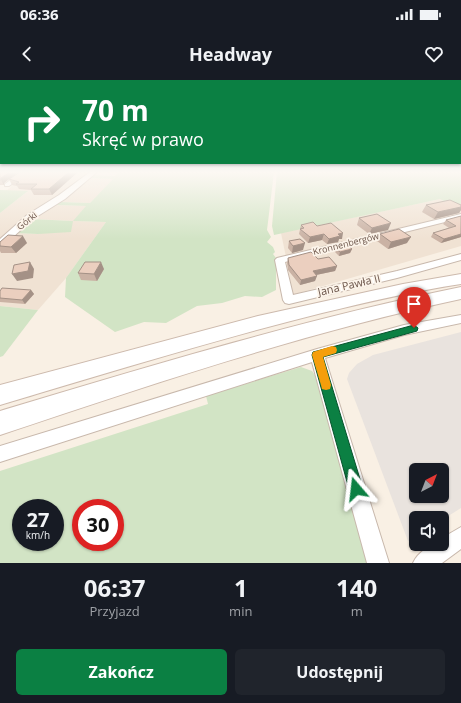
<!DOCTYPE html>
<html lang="pl">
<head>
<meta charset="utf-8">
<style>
  :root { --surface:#171b24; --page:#20242c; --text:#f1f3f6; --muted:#9ea1a6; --accent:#0b8043 }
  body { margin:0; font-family:"Open Sans",sans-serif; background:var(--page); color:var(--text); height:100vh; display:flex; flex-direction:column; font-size:15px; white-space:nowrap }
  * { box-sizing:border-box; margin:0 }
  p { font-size:13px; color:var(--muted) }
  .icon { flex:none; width:22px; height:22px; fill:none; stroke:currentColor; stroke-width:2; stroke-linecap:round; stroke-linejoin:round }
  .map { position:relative; height:483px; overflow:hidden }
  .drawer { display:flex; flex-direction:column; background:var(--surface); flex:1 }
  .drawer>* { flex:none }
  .hud { position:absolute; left:0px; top:0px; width:461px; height:84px; box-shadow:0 1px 3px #0004; background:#0b8043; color:#fff; overflow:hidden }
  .needle { width:26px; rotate:42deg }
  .controls { position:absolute; left:409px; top:383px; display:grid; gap:8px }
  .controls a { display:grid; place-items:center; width:40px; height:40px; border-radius:6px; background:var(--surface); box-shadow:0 1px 3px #0004; font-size:20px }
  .speed { position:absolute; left:12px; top:419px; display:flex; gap:8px; font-size:20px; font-weight:700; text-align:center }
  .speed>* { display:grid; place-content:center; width:52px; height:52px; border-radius:50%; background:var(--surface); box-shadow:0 1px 3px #0004; line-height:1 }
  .speed small { font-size:10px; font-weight:400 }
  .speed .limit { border:6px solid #d22; background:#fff; color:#111 }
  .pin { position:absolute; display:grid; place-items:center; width:34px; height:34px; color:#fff; margin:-41px -17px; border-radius:50% 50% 50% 0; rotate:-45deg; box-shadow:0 0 4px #0007 }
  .pin .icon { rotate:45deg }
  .me { position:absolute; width:44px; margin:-22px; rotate:343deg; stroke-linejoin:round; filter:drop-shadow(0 0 3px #0008) }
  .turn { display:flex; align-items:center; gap:14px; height:84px; padding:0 16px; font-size:18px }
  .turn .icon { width:52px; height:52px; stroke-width:2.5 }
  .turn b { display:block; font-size:28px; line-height:34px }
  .eta { display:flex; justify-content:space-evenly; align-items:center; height:68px; text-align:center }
  .eta b { font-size:24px; font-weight:700; line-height:28px }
  .action { display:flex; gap:8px; margin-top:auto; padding:8px 16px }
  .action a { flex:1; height:46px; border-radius:6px; background:var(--accent); color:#fff; font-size:16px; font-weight:700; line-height:46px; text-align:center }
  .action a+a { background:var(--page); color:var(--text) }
  .status { display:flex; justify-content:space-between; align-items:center; height:28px; padding:0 20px; background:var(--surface); direction:ltr }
  .status svg { height:11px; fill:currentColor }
  header { display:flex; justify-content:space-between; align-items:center; height:52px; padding:0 16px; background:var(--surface); font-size:18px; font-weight:700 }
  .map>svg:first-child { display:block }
  .residential { fill:#f0e2d3 }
  .industrial { fill:#e9e3de; fill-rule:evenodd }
  .green { fill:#d2e4c5; fill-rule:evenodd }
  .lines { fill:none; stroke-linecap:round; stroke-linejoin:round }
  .minor-casing { stroke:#c8b8ac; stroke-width:2 }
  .secondary-casing { stroke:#cdbaad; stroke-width:2 }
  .minor { fill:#fff; fill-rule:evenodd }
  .secondary { fill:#fff; fill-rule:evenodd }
  .wall { fill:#cab2a4 }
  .shaded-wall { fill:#a49186 }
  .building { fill:#ebcfbf; stroke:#a49186 }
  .route { fill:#0b8043; stroke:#07532c }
  .slow { fill:#f59e0b }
  .labels { text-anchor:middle; stroke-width:3.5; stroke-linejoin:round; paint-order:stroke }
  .far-street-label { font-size:9px; fill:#6e584d; stroke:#fcf4ea }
  .street-label { font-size:11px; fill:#6e584d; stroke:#fcf4ea }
</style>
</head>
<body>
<div class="status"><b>06:36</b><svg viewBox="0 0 49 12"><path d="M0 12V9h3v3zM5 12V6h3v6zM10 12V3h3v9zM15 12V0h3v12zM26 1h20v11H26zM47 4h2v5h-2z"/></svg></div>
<header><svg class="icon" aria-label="back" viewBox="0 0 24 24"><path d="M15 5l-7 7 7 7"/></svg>Headway<svg class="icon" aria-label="heart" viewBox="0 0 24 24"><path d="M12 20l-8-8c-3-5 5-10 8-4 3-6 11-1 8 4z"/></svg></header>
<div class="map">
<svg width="461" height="483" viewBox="0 0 461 483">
  <rect width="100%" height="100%" fill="#f9f0e4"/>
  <g class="residential">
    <path d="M28,92h60l-30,25 -35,21 1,1 -24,22v-28l27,-21 -21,-1 5,-4 -1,-2z"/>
    <path d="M90,98l24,1 -24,24 -29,-1z"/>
    <path d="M440,119l21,11v4l-175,43 -5,-24z"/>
    <path d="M56,125l31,1 -13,15 32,1 -40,56 -28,32 -38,-4v-59l15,-14 23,1 35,-13 -40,-2z"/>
    <path d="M461,138v28l-169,49 -5,-35z"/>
  </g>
  <path class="industrial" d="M461,252v176l-19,12v-2h-26v18l-8,5 -61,-162 2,-6 8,-9 16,-9zM416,390h26v26h-26z"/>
  <g class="green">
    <path d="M119,92h155l-6,50 -1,8 4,7 -4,5 6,5 2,5 -2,2 3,4v32l-14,7 -17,-1 -23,7 -25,3 -31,17 -22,-1 -29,10 -50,-35 1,-19 40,-56 -33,-1 -2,11 -33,2 -23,-1 16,-14 42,2 13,-15 -30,-1 5,-3 29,1 23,-24 -23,-1 2,-3 23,1z"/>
    <path d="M277,92h184v38l-21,-11 -166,36 -2,-9z"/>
    <path d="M0,110l28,1 -28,22z"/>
    <path d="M0,226l38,4 -35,46 -3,1z"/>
    <path d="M301,287l11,4 5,7 54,185h-371v-92l208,-67 -2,-8zM21,428h34v34h-34zM81,428h34v34h-34z"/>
  </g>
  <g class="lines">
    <g class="minor-casing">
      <g id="minor">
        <path d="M21,92h7l-19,14h-4v-2z"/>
        <path d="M90,92h7l-32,27 -32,20 -30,27 -3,1v-8l27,-24 32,-20z"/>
        <path d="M461,134v4l-176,44 8,33 104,-24 64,-17v6l-64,18 -108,26 -4,-1 -2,-3 -8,-40 2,-2z"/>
        <path d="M461,235v8l-57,12 -79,23 64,205h-22l-55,-201 -312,100v-16l317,-97 87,-24z"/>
        <path d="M461,447v22l-19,14h-29c5,-11 17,-19 29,-19v-6z"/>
      </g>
    </g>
    <g class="secondary-casing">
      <g id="secondary">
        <path d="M461,194v10c-47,7 -93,18 -139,29 -108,27 -215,60 -322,92v-20l258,-69 145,-32z"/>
        <path d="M461,207v12c-157,34 -309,85 -461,136v-24c153,-46 305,-92 461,-124z"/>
      </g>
    </g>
    <use href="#minor" class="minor"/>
    <use href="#secondary" class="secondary"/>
  </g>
  <g class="wall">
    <path d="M0,92l17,1 -13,10v2h-4z"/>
    <path d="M78,92l-26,23h-18l-3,-5 -12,-1 -2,-3 -5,-1 -3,-6z"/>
    <path d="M426,125h35v5l-2,3 -25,6 -12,-7z"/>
    <path d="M461,136v21l-20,6 -10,-6 2,-4 16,-5 -6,-4 3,-4z"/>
    <path d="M359,138l29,12 -19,4 -12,-9z"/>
    <path d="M301,145l16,1 25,13h-3l-1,3 -11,2 -5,-4 -14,3 -9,-9z"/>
    <path d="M380,154l27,9 -19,6 -11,-8z"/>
    <path d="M289,161l14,9 -11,3 -4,-5z"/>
    <path d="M0,162l27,1 -11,10h-15l-1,-2z"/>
    <path d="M335,168l17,1 -2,4 -11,3 -5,-5z"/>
    <path d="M288,178l30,1 19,7 -2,5 -19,4 -1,6 -15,4 -12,-15 -1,-7z"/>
    <path d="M104,189l-7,12 -16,-1 -3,-7z"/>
    <path d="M31,210l3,4 -9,10 -25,-2v-11z"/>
  </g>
  <g class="shaded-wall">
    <path d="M10,92h7v1l-13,10v2l-3,-5v-2z"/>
    <path d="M69,92h9l-26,23 -3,-6z"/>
    <path d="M461,127v3l-2,3 -25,6 4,-7z"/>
    <path d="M391,143l-3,7 -19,4 3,-6z"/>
    <path d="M343,153l-1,6h-3l-1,3 -11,2 2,-5 9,-5z"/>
    <path d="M324,154l-2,6 -14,3 2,-6z"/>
    <path d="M461,154v3l-20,6 3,-4z"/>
    <path d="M23,156l4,7 -11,10 -5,-6z"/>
    <path d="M411,157l-4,6 -19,6 3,-7z"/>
    <path d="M305,163l-2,7 -11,3 1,-7z"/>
    <path d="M352,169l-2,4 -11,3 1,-4z"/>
    <path d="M30,182l4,7 -1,9 -16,3 -5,-7z"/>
    <path d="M101,182l3,7 -7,12 -3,-7z"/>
    <path d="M337,186l-2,5 -24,5 2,-5z"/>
    <path d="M317,196l-2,5 -15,4 1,-5z"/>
    <path d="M31,210l3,4 -9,10 -3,-4z"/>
  </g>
  <g class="building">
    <path d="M0,92h10l-9,6v2h-1z"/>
    <path d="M20,92h49l-20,17h-18l6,-5h-21l3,-2 -10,-3z"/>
    <path d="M450,120l11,5v2l-23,5 -12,-7z"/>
    <path d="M377,134l14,9 -19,5 -13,-10z"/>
    <path d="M461,136v18l-17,5 -11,-6 23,-7 -10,-6z"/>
    <path d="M313,142l4,4 14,-3 12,10 -5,1 2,2 -11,3 -5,-5 -14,3 -10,-8 4,-1 -3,-3z"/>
    <path d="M399,149l12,8 -20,5 -11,-8z"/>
    <path d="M8,155l15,1 -12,11 -11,-1v-4z"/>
    <path d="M300,159l5,4 -12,3 -4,-5z"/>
    <path d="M347,165l5,4 -12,3 -5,-4z"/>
    <path d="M311,172l7,7 11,-2 8,9 -24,5 4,5 -16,4 -12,-15 -1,-7z"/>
    <path d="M30,182l-2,9 -16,3 2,-9z"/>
    <path d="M85,182h16l-7,12 -16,-1z"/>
    <path d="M2,208l29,2 -9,10 -22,-2v-7z"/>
  </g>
  <linearGradient id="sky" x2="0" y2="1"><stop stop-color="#96c4e5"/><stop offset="0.58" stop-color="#fcf8f3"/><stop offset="1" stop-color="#fcf8f3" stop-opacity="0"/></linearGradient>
  <rect width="461" height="159" fill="url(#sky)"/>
  <path class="route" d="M414,245l4,3 -1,3 -94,26 40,132 -2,5 -5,2 -5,-2 -2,-5 -37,-134 1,-3 4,-1z"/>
  <path class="slow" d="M332,266l4,1 1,3 -1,3 -13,4 8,28 -1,4 -4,1 -4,-1 -1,-4 -9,-30 1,-3z"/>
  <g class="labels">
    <g class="far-street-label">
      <text transform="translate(27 141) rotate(-39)" y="3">Górki</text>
      <text transform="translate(346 164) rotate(-14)" y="3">Kronnenbergów</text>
    </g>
    <g class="street-label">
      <text transform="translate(349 205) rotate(-13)" y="4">Jana Pawła II</text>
    </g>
  </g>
</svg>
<div class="controls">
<a><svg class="needle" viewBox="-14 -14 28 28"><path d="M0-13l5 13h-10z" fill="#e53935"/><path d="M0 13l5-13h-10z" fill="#9ea1a6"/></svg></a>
<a><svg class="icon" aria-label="sound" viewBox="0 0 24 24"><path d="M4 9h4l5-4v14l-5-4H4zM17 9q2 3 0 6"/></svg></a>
</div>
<div class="speed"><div>27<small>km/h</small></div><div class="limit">30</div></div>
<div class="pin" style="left:414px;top:248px;background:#d93025"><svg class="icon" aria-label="arrive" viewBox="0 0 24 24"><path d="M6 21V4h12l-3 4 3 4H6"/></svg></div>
<svg class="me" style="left:356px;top:409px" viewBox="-20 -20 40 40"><path d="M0-17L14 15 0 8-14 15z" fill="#0b8043" stroke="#fff" stroke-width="4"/></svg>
<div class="hud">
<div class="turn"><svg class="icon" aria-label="right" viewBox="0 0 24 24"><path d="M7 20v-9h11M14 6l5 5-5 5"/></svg><div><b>70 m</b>Skręć w prawo</div></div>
</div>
</div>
<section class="drawer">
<div class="eta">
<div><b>06:37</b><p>Przyjazd</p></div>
<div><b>1</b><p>min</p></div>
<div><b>140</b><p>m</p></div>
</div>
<div class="action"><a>Zakończ</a><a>Udostępnij</a></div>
</section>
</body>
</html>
